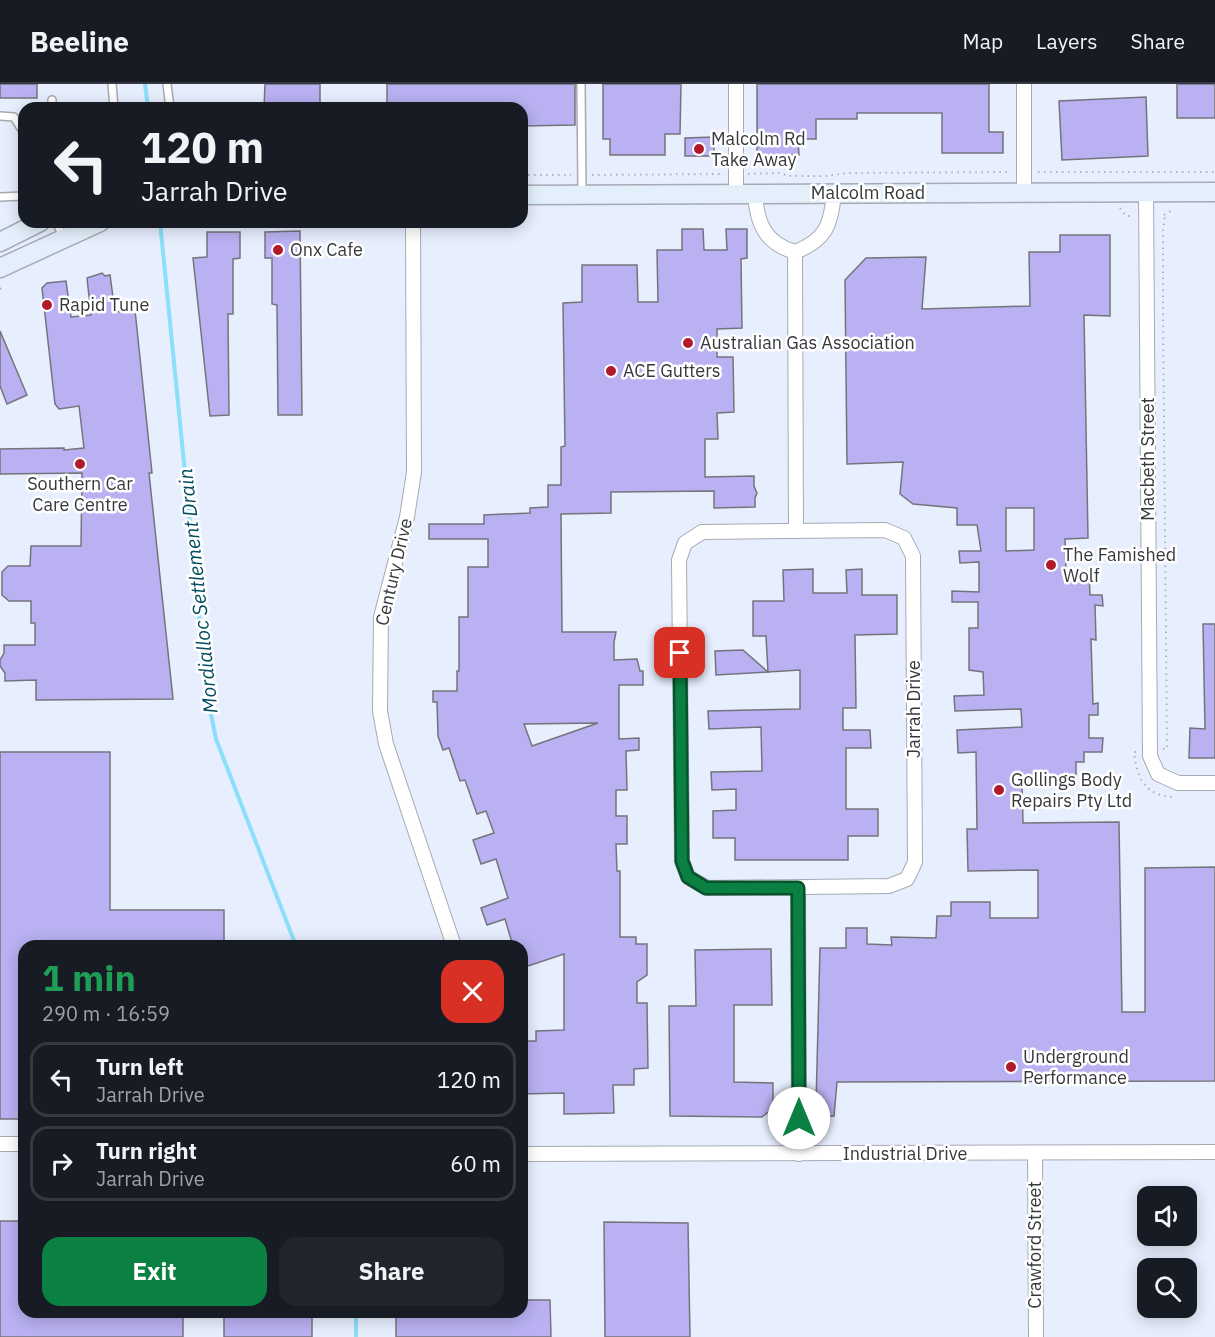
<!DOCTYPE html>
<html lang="en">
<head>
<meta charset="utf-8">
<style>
  :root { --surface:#171b24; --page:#20242c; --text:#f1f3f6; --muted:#9ea1a6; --line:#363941; --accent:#0b8043 }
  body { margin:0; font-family:"IBM Plex Sans",sans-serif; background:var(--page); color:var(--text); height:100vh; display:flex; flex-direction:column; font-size:22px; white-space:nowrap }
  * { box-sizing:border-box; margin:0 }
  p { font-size:20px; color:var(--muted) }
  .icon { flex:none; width:33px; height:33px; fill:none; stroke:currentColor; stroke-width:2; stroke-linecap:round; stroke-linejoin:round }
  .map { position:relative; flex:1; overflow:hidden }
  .drawer { position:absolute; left:18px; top:856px; width:510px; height:378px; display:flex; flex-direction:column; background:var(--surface); border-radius:18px; box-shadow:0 3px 15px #0003 }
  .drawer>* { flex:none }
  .hud { position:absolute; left:18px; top:18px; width:510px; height:126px; border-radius:18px; box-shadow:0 3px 15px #0003; background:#171b24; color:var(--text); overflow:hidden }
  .controls { position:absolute; left:1137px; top:1102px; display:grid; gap:12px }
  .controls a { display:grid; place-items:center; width:60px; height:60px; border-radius:12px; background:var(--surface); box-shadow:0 3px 15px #0003; font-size:30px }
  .pin { position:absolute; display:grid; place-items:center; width:51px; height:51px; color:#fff; margin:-26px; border-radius:12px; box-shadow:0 3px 9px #0006 }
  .me { position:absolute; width:66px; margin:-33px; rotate:0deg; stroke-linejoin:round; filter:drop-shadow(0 0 4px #0008) }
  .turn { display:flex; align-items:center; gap:21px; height:126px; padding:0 24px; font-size:27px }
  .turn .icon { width:78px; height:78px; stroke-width:2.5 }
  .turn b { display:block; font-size:42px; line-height:51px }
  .round { display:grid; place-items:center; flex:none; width:63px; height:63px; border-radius:18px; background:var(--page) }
  .summary { display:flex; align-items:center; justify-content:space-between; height:102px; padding:0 24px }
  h1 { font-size:36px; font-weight:700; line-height:45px; color:#1e9e55 }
  .action { display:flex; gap:12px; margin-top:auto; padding:12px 24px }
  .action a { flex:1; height:69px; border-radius:18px; background:var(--accent); color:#fff; font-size:24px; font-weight:700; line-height:69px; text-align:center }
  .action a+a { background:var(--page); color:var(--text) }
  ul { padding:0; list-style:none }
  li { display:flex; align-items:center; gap:18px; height:75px; margin:0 12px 9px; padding:0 12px; border:3px solid var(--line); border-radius:18px }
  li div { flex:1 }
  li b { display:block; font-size:22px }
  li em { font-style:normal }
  header { display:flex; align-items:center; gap:36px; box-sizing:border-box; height:84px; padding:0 30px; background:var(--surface); border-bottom:2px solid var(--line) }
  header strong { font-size:28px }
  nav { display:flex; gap:33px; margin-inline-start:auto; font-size:21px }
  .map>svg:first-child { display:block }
  .built { fill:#e7eefe; fill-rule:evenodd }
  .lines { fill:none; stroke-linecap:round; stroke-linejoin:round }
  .stream { stroke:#8bdffa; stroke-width:4 }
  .building { fill:#b9b1f1; stroke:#75747c; stroke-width:1.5; fill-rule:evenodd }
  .lane-casing { stroke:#a7aab3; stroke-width:10 }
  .street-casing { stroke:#a7aab3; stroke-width:16 }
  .secondary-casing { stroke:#a7aab3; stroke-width:21 }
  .path { stroke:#afb1b7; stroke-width:2; stroke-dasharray:1.5 4.5; stroke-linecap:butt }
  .lane { stroke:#fff; stroke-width:7 }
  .street { stroke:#fff; stroke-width:14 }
  .secondary { stroke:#e3f0fb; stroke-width:18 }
  .route-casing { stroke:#07532c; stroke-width:15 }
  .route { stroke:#0b8043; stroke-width:10 }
  .poi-dot { fill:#af1b2b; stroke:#fff; stroke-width:2 }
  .labels { text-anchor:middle; stroke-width:5; stroke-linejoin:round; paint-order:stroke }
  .poi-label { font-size:18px; fill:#36383b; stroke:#fff; text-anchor:start }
  .street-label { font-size:18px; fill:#36383b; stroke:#fff }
  .water-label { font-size:20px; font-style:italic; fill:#004d5f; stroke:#fff }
</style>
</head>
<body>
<header>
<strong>Beeline</strong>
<nav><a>Map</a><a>Layers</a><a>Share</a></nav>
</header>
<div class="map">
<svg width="1215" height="1253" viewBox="0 0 1215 1253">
  <rect width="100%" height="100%" fill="#f4f7fe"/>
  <path class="built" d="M0,0h1215v1253h-1215zM24,24h498v114h-498zM24,862h498v366h-498zM1148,1113h38v39h-38zM1148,1185h38v39h-38z"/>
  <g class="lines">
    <g class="stream">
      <path d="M145,0l3,24"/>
      <path d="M160,138l47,472 9,45 80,207"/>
      <path d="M356,1228v25"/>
    </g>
  </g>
  <g class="building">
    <rect x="0" y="0" width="37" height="14"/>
    <path d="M265,0h55v24h-56z"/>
    <path d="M387,0h188v41l-53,1v-18h-135z"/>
    <path d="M603,0h78l-1,50h-15v21h-55v-16h-7z"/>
    <path d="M757,0h232v48h14v21h-61v-40h-85v6h-41v20h-18l1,16h-42z"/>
    <rect x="1177" y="0" width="38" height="34"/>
    <path d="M1146,13l2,59 -86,4 -3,-59z"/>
    <path d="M714,53v19h-29v-18z"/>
    <path d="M682,145h21l1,21h23l-1,-21h21v29l-6,1 1,69 -25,1v28h16l1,55 -17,1 1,26h-13v38l49,-1v10l3,7 -2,5v9l-41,1v-17l-103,1v21l-50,1 1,118h54l-2,10v18l23,-1 3,12h3v14h-24v54l20,-1v12l-13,1 1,39h-11v26h11v28h-11l1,27h3v66h16v7h11v31l-10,7v21h10l1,65 -14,1v16h-21l1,28 -50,1v-21l-42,1v-53h14v-10l28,-1v-76l-42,14v-22h-9l-8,-27 -18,6 -6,-17 27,-10 -12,-39 -15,5 -8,-24 21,-7 -8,-22 -9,3 -12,-34 -5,1 -11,-33 -6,2 -5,-14 -1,-34h-4v-11h24v-20h2v-54h9v-50h20v-28h-59v-15h55v-9l46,-2v-5l18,-1v-22h13v-38l4,-1 -2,-143 19,-1v-37h55l1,37h20l-1,-52h25zM598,639l-66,23 -8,-22z"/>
    <path d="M300,147l2,184h-24l-1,-110 -5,-1v-46h-7v-26z"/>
    <path d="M207,148h33v26l-7,1v55h-5l1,101 -19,1 -17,-158 14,-1z"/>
    <path d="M1060,151h50v81l-26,-1 4,223 -23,1 1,32h23l1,24h12l1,11 -8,-1 1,35 -5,-1 2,65 5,-1v12h-9v23h14l-1,14h-18v10h-8v24h-54l1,37 96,-1 3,190h23v-144l70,-1v214l-378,1 -3,34 -9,1 -5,-4 -4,-9 4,-156h26v-20h21v16l25,1 -1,-8 45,1 1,-22h14v-14h39v16h48v-48l-70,1 -1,-42h10l-1,-77 -18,1 -1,-23 65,-3 -1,-18 -66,2 -1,-15 30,-1 -1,-23 -14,-2v-42h9v-26h-26v-11l27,1v-30l-19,1 -1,-12h22l-4,-26h-20v-17l-44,-4 -13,-10 3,-32 -56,2 -2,-184 21,-22 60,-1 -4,52 108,-3 -1,-54h31zM1006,424h28v42l-28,1z"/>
    <path d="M102,189l3,3 5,-1 5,37 20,-2 17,163h-3l24,226 -137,1v-20l-31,1v-8l-5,-7v-6l4,-7v-8h31v-22h-4v-22h-22l-7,-6v-23l6,-6h22l1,-20h50l1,-73 -82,1v-25l64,-1v2l20,-2 -5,-42 -20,3 -4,-5 -13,-116 5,-5 19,-2 5,36 20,-2 -4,-37z"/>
    <path d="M0,247l27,64 -20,9 -7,-18z"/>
    <path d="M813,485v24h34l-1,-23 16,-1v26h35v39l-42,1 1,73h-13v22h27l1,18h-25v61h32v27h-30v24h-113v-22h-22v-27l23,-1v-21l-24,1 -1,-18 51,-1 -1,-44 -52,2 -1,-18 92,-2v-39l-32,2 -2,-36h-13v-35h31l-1,-31z"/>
    <path d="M1203,540h12v134h-26l1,-30 15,1z"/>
    <path d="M743,566l25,22 -52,3 -1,-24z"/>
    <path d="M0,668h110v158h114v36h-200v173h-24z"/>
    <path d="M771,865l1,56h-38v77l39,1v25l-11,9 -92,-1 -1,-110h27l-1,-56z"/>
    <path d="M0,1137h24v91h159v25h-183z"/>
    <path d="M604,1138l84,1 2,114h-85z"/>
    <path d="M522,1216h28l1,37h-155v-25h126z"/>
    <rect x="224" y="1228" width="88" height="25"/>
  </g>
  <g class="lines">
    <g class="lane-casing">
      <g id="lane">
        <path d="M112,0l2,24"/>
        <path d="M167,0l3,24"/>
        <path d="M581,0l1,108"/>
        <path d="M52,16v8"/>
        <path d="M0,32l14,1 10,16"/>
        <path d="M0,113l24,-1"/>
        <path d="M56,138l8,16"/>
      </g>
    </g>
    <g class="street-casing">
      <g id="street">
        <path d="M736,0v110"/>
        <path d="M1024,0v108"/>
        <path d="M1146,108l4,564 8,18 20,9h37"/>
        <path d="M755,110c2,30 10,49 40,58 31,-12 36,-27 39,-59"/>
        <path d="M413,138l1,250 -7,45 -26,100 -1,94 6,33 68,202"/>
        <path d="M795,168l1,279"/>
        <path d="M885,446l19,8 9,18 2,306 -8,17 -18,7 -182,2 -19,-11 -6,-16 -3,-301 6,-17 17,-11z"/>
        <path d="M798,804l1,266"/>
        <path d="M0,1060h24"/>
        <path d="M1035,1069l1,184"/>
        <path d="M522,1070l693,-2"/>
      </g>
    </g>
    <g class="secondary-casing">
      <g id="secondary">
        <path d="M522,111l693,-3"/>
        <path d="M0,158l40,-20"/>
        <path d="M0,184l100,-46"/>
      </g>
    </g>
    <g class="path">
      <path d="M1038,88h177"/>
      <path d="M748,90l31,-1 10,3h36l23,-3 163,-1"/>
      <path d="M522,91h49"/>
      <path d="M592,91l132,-1"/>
      <path d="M1120,124l6,8h8"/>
      <path d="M1164,131l10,-6"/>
      <path d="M0,205l5,-3"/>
      <path d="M1163,665h4l-4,-435v-83l2,-16"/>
      <path d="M1136,668h-2c3,27 11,44 41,45"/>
    </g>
    <use href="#lane" class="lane"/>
    <use href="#street" class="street"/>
    <use href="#secondary" class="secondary"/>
  </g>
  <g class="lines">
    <g class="route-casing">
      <path id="route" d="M680,569l2,208 6,16 18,11h92l1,230"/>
    </g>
    <use href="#route" class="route"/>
  </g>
  <g class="poi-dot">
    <circle cx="699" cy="65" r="6"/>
    <circle cx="278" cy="166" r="6"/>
    <circle cx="47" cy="221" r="6"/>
    <circle cx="688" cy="259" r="6"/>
    <circle cx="611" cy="287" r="6"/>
    <circle cx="80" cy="380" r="6"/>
    <circle cx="1051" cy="481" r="6"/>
    <circle cx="999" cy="706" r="6"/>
    <circle cx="1011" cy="983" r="6"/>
  </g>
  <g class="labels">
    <g class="poi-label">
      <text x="711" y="61">Malcolm Rd<tspan x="711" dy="21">Take Away</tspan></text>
      <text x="290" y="172">Onx Cafe</text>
      <text x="59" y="227">Rapid Tune</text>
      <text x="700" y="265">Australian Gas Association</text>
      <text x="623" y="293">ACE Gutters</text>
      <text x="80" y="406" text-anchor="middle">Southern Car<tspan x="80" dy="21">Care Centre</tspan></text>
      <text x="1063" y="477">The Famished<tspan x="1063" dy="21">Wolf</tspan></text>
      <text x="1011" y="702">Gollings Body<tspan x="1011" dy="21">Repairs Pty Ltd</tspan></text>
      <text x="1023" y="979">Underground<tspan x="1023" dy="21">Performance</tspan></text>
    </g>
    <g class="street-label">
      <text x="868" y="115">Malcolm Road</text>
      <text transform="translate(1148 375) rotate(-90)" y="6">Macbeth Street</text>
      <text transform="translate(394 488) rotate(-77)" y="6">Century Drive</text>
      <text transform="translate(914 625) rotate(-90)" y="6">Jarrah Drive</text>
      <text x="905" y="1076">Industrial Drive</text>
      <text transform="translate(1035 1161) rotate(-90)" y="6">Crawford Street</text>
    </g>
    <g class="water-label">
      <text transform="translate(198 507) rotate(-96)" y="7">Mordialloc Settlement Drain</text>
    </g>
  </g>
</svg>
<div class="controls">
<a><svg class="icon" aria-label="sound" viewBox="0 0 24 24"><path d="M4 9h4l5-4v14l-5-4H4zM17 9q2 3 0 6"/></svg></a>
<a><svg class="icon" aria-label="search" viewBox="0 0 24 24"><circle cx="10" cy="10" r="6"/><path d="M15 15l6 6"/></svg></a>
</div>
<div class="pin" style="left:680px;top:569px;background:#d93025"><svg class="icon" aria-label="arrive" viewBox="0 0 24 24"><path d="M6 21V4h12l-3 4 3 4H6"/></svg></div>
<svg class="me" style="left:799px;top:1034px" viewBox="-20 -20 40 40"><circle r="19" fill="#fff"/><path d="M0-13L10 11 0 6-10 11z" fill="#0b8043"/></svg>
<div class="hud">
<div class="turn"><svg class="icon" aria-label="left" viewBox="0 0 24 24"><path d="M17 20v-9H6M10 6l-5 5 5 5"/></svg><div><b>120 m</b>Jarrah Drive</div></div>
</div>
<section class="drawer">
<div class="summary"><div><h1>1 min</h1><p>290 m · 16:59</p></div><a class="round" style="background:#d93025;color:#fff"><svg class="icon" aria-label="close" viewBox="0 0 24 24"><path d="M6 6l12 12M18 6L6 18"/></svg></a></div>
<ul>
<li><svg class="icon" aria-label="left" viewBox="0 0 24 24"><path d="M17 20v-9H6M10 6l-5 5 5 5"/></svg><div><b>Turn left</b><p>Jarrah Drive</p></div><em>120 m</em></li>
<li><svg class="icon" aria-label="right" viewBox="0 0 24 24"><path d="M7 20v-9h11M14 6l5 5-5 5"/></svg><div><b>Turn right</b><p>Jarrah Drive</p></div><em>60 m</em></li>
</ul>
<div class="action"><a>Exit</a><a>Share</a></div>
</section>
</div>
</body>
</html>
